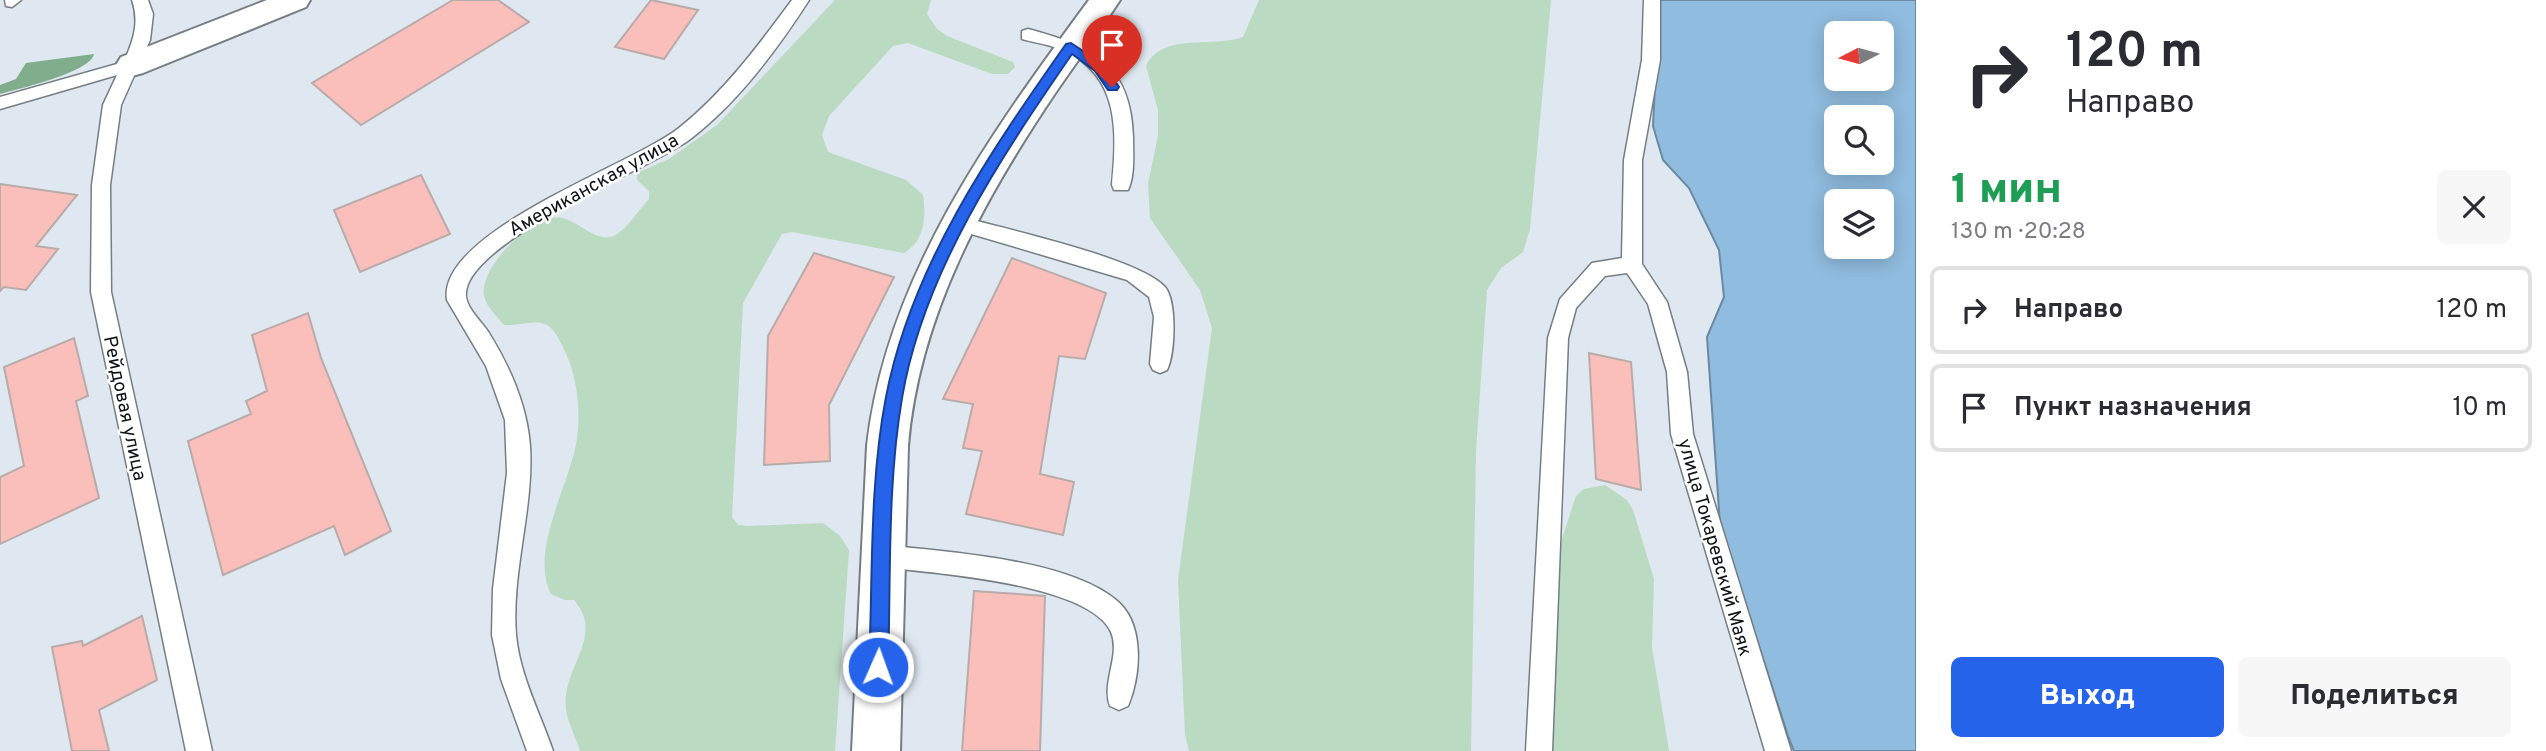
<!DOCTYPE html>
<html lang="ru">
<head>
<meta charset="utf-8">
<style>
  :root { --surface:#fff; --page:#f7f7f7; --text:#2b2b33; --muted:#7c7c81; --line:#e1e1e2; --accent:#2563eb }
  body { margin:0; font-family:Overpass,sans-serif; background:var(--page); color:var(--text); height:100vh; display:flex; flex-direction:column; font-size:26px; white-space:nowrap }
  * { box-sizing:border-box; margin:0 }
  p { font-size:23px; color:var(--muted) }
  .icon { flex:none; width:38px; height:38px; fill:none; stroke:currentColor; stroke-width:2; stroke-linecap:round; stroke-linejoin:round }
  .map { position:relative; flex:1; overflow:hidden }
  .sheet { display:flex; flex-direction:column; background:var(--surface); width:630px }
  .sheet>* { flex:none }
  .top-card { background:#fff; color:var(--text); overflow:hidden }
  .needle { width:46px; rotate:264deg }
  .buttons { position:absolute; left:1824px; top:21px; display:grid; gap:14px }
  .buttons a { display:grid; place-items:center; width:70px; height:70px; border-radius:10px; background:var(--surface); box-shadow:0 4px 18px #0003; font-size:35px }
  .pin { position:absolute; display:grid; place-items:center; width:60px; height:60px; color:#fff; margin:-72px -30px; border-radius:50% 50% 50% 0; rotate:-45deg; box-shadow:0 0 7px #0007 }
  .pin .icon { rotate:45deg }
  .me { position:absolute; width:77px; margin:-38px; rotate:2deg; stroke-linejoin:round; filter:drop-shadow(0 0 5px #0008) }
  .turn { display:flex; align-items:center; gap:24px; height:147px; padding:0 35px; font-size:32px }
  .turn .icon { width:91px; height:91px; stroke-width:2.5 }
  .turn b { display:block; font-size:49px; line-height:60px }
  .round { display:grid; place-items:center; flex:none; width:74px; height:74px; border-radius:10px; background:var(--page) }
  .head { display:flex; align-items:center; justify-content:space-between; height:119px; padding:0 35px }
  h1 { font-size:42px; font-weight:800; line-height:52px; color:#1e9e55 }
  .action { display:flex; gap:14px; margin-top:auto; padding:14px 35px }
  .action a { flex:1; height:80px; border-radius:10px; background:var(--accent); color:#fff; font-size:28px; font-weight:800; line-height:80px; text-align:center }
  .action a+a { background:var(--page); color:var(--text) }
  ul { padding:0; list-style:none }
  li { display:flex; align-items:center; gap:21px; height:88px; margin:0 14px 10px; padding:0 21px; border:4px solid var(--line); border-radius:10px }
  li div { flex:1 }
  li b { display:block; font-size:26px }
  li em { font-style:normal }
  main { display:flex; flex:1; min-height:0 }
  .map>svg:first-child { display:block }
  .green { fill:#bbdac2 }
  .forest { fill:#80ad8c }
  .water { fill:#90bcdf; stroke:#6a89a2; stroke-width:2; fill-rule:evenodd }
  .building { fill:#fabfba; stroke:#b8abaa; stroke-width:2 }
  .lines { fill:none; stroke-linecap:round; stroke-linejoin:round }
  .service-casing { stroke:#767e85; stroke-width:3 }
  .minor-casing { stroke:#767e85; stroke-width:4 }
  .secondary-casing { stroke:#767e85; stroke-width:4 }
  .service { fill:#fff; fill-rule:evenodd }
  .minor { fill:#fff; fill-rule:evenodd }
  .secondary { fill:#fff; fill-rule:evenodd }
  .route { fill:#2563eb; stroke:#184099; stroke-width:2 }
  .labels { text-anchor:middle; stroke-width:5; stroke-linejoin:round; paint-order:stroke }
  .street-label { font-size:19px; fill:#101315; stroke:#fff }
</style>
</head>
<body>
<main>
<div class="map">
<svg width="1916" height="751" viewBox="0 0 1916 751">
  <rect width="100%" height="100%" fill="#dfe7f0"/>
  <g class="green">
    <path d="M835,0h96l-4,14 10,15 10,7 66,26 2,5 -7,7h-16l-84,-31 -15,3 -64,70 -7,19 6,17 78,28 17,15c3,21 2,46 -19,58l-112,-21 -10,2 -39,69 -11,214 6,8 10,1 75,-3 17,13 9,14 -14,201h-255c-4,-13 -12,-28 -14,-42 -5,-42 40,-72 8,-109h-9l-14,-6c-22,-44 19,-109 26,-155 4,-31 0,-66 -15,-94 -5,-9 -9,-20 -21,-22 -11,-2 -25,3 -37,2 -6,-7 -16,-17 -19,-26 -11,-28 49,-87 77,-81 16,3 31,22 49,19 14,-4 28,-28 38,-38v-8l-12,-11v-7l32,-14 48,-34z"/>
    <path d="M1259,0h292l-21,229 -7,23 -22,16 -14,22 -11,161 -5,300h-282l-4,-16 -7,-155 34,-252 -12,-38 -50,-72 -2,-34 10,-48v-26l-12,-44c16,-34 67,-18 97,-29z"/>
    <path d="M1605,485l22,15 6,10 21,69 -2,68 17,104h-134l-2,-124 43,-131 8,-7z"/>
  </g>
  <path class="forest" d="M94,54c-3,18 -76,35 -94,40v-9l16,-6 10,-16z"/>
  <path class="water" d="M1659,0h257v751h-122l-6,-15 -68,-211 -13,-188 17,-40 -5,-47 -30,-62 -26,-28 -10,-34zM1836,33h45v46h-45zM1836,117h45v46h-45zM1836,201h45v46h-45z"/>
  <g class="building">
    <path d="M453,0h45l31,22 -168,103 -49,-42z"/>
    <path d="M651,0l47,10 -34,49 -49,-12z"/>
    <path d="M421,175l29,59 -90,38 -26,-62z"/>
    <path d="M0,184l77,11 -41,51 22,3 -32,41 -22,-3 -4,4z"/>
    <path d="M814,253l80,24 -65,128 1,56 -66,4 4,-129z"/>
    <path d="M1012,258l94,35 -21,66 -26,-3 -19,118 34,8 -11,53 -97,-21 16,-63 -19,-3 10,-44 -30,-5z"/>
    <path d="M308,313l13,45 70,173 -46,24 -11,-29 -111,49 -35,-134 63,-27 -5,-13 21,-10 -15,-56z"/>
    <path d="M74,338l14,58 -12,5 23,97 -99,46v-67l24,-11 -20,-99z"/>
    <path d="M1589,353l42,9 10,128 -45,-11z"/>
    <path d="M974,591l71,5 -5,155h-78z"/>
    <path d="M142,616l15,64 -58,30 10,41h-37l-20,-104 30,-6 1,5z"/>
  </g>
  <g class="lines">
    <g class="service-casing">
      <g id="service">
        <path d="M5,0h16l-9,7 -6,-1z"/>
        <path d="M132,0h16l5,14 -3,26 -29,65 -11,80 1,107 101,459h-26l-95,-459 1,-107 11,-80 14,-30 -117,34v-12l124,-35c9,-21 16,-39 8,-62z"/>
        <path d="M792,0h17c-32,50 -72,104 -120,140 -40,29 -229,104 -223,157 2,13 16,25 23,36 21,34 38,72 41,113 4,63 -19,126 -14,189 4,41 24,78 37,116h-26l-26,-72 -9,-44 1,-46 14,-116 -2,-53 -19,-54 -39,-66c-11,-68 187,-136 232,-172 45,-36 79,-82 113,-128z"/>
        <path d="M1644,0h16v60l-18,100v104l25,38 20,70 6,62 98,317h-26l-94,-317 -4,-62 -19,-68 -21,-31 -22,3 -29,32 -8,30 -16,413h-26l22,-413 12,-39 32,-36 30,-5 2,-98 18,-100z"/>
        <path d="M1028,29c63,17 103,34 105,108 0,15 2,39 -5,53h-14l-2,-5c5,-53 8,-108 -47,-134 -13,-6 -29,-8 -43,-12v-8z"/>
        <path d="M958,216c43,12 181,42 207,71 12,14 10,67 2,83l-7,3 -7,-3 -3,-6 4,-47 -5,-20 -22,-17 -176,-52 -3,-5 3,-5z"/>
        <path d="M883,545c64,7 184,14 233,55 29,23 25,75 12,106l-9,4 -9,-4c-9,-23 11,-51 1,-74 -22,-49 -179,-59 -228,-65l-8,-3 -4,-8 4,-8z"/>
      </g>
    </g>
    <g class="minor-casing">
      <path id="minor" d="M267,0h43l-4,7 -163,66 -11,3 -11,-3 -5,-8 5,-8z"/>
    </g>
    <g class="secondary-casing">
      <path id="secondary" d="M1089,0h31c-20,31 -43,61 -64,92 -72,107 -137,223 -148,354l-8,305h-48l15,-305c19,-169 124,-313 222,-446z"/>
    </g>
    <use href="#service" class="service"/>
    <use href="#minor" class="minor"/>
    <use href="#secondary" class="secondary"/>
  </g>
  <path class="route" d="M1071,43l33,22 15,22 -2,3h-9l-13,-19 -23,-17c-71,103 -149,219 -170,344 -15,88 -11,180 -14,269l-3,7 -7,3 -6,-3 -3,-7c4,-89 0,-182 17,-270 25,-131 105,-246 180,-353z"/>
  <g class="labels">
    <g class="street-label">
      <text transform="translate(593 184) rotate(-29)" y="7">Американская улица</text>
      <text transform="translate(126 408) rotate(78)" y="7">Рейдовая улица</text>
      <text transform="translate(1716 547) rotate(74)" y="7">улица Токаревский Маяк</text>
    </g>
  </g>
</svg>
<div class="buttons">
<a><svg class="needle" viewBox="-14 -14 28 28"><path d="M0-13l5 13h-10z" fill="#e53935"/><path d="M0 13l5-13h-10z" fill="#7c7c81"/></svg></a>
<a><svg class="icon" aria-label="search" viewBox="0 0 24 24"><circle cx="10" cy="10" r="6"/><path d="M15 15l6 6"/></svg></a>
<a><svg class="icon" aria-label="layers" viewBox="0 0 24 24"><path d="M12 4l9 5-9 5-9-5zM3 14l9 5 9-5"/></svg></a>
</div>
<div class="pin" style="left:1112px;top:87px;background:#d93025"><svg class="icon" aria-label="arrive" viewBox="0 0 24 24"><path d="M6 21V4h12l-3 4 3 4H6"/></svg></div>
<svg class="me" style="left:878px;top:667px" viewBox="-20 -20 40 40"><circle r="17" fill="#2563eb" stroke="#fff" stroke-width="3"/><path d="M0-11L8 9 0 5-8 9z" fill="#fff"/></svg>
</div>
<section class="sheet">
<div class="top-card">
<div class="turn"><svg class="icon" aria-label="right" viewBox="0 0 24 24"><path d="M7 20v-9h11M14 6l5 5-5 5"/></svg><div><b>120 m</b>Направо</div></div>
</div>
<div class="head"><div><h1>1 мин</h1><p>130 m · 20:28</p></div><a class="round"><svg class="icon" aria-label="close" viewBox="0 0 24 24"><path d="M6 6l12 12M18 6L6 18"/></svg></a></div>
<ul>
<li><svg class="icon" aria-label="right" viewBox="0 0 24 24"><path d="M7 20v-9h11M14 6l5 5-5 5"/></svg><div><b>Направо</b></div><em>120 m</em></li>
<li><svg class="icon" aria-label="arrive" viewBox="0 0 24 24"><path d="M6 21V4h12l-3 4 3 4H6"/></svg><div><b>Пункт назначения</b></div><em>10 m</em></li>
</ul>
<div class="action"><a>Выход</a><a>Поделиться</a></div>
</section>
</main>
</body>
</html>
